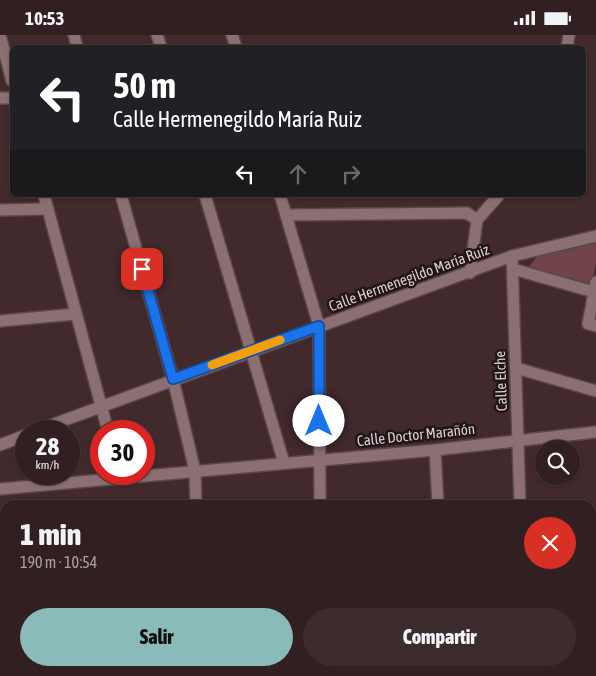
<!DOCTYPE html>
<html lang="es">
<head>
<meta charset="utf-8">
<style>
  :root { --surface:#311f21; --page:#3d2c2e; --text:#f1f3f6; --muted:#a8a2a5; --line:#4c3d3f; --accent:#8bbbb9 }
  body { margin:0; font-family:"Asap Condensed",sans-serif; background:var(--page); color:var(--text); height:100vh; display:flex; flex-direction:column; font-size:19px; white-space:nowrap }
  * { box-sizing:border-box; margin:0 }
  p { font-size:16px; color:var(--muted) }
  .icon { flex:none; width:28px; height:28px; fill:none; stroke:currentColor; stroke-width:2; stroke-linecap:round; stroke-linejoin:round }
  .map { position:relative; flex:1; overflow:hidden }
  .side { position:absolute; left:0px; top:465px; width:596px; height:176px; display:flex; flex-direction:column; background:var(--surface); border-radius:15px 15px 0 0; box-shadow:0 1px 4px #0004,0 0 0 1px var(--line) }
  .side>* { flex:none }
  .hud { position:absolute; left:10px; top:10px; width:576px; height:152px; border-radius:8px; box-shadow:0 1px 4px #0004,0 0 0 1px var(--line); background:#202124; color:#fff; overflow:hidden }
  .tools { position:absolute; left:535px; top:405px; display:grid; gap:10px }
  .tools a { display:grid; place-items:center; width:45px; height:45px; border-radius:50%; background:var(--surface); box-shadow:0 1px 4px #0004,0 0 0 1px var(--line); font-size:25px }
  .speed { position:absolute; left:15px; top:385px; display:flex; gap:10px; font-size:25px; font-weight:700; text-align:center }
  .speed>* { display:grid; place-content:center; width:65px; height:65px; border-radius:50%; background:var(--surface); box-shadow:0 1px 4px #0004,0 0 0 1px var(--line); line-height:1 }
  .speed small { font-size:12px; font-weight:400 }
  .speed .limit { border:8px solid #d22; background:#fff; color:#111 }
  .pin { position:absolute; display:grid; place-items:center; width:42px; height:42px; color:#fff; margin:-21px; border-radius:10px; box-shadow:0 2px 8px #0006 }
  .me { position:absolute; width:55px; margin:-28px; rotate:0deg; stroke-linejoin:round; filter:drop-shadow(0 0 4px #0008) }
  .turn { display:flex; align-items:center; gap:18px; height:105px; padding:0 20px; font-size:22px }
  .turn .icon { width:65px; height:65px; stroke-width:2.5 }
  .turn b { display:block; font-size:35px; line-height:42px }
  .lanes { display:flex; align-items:center; height:48px; padding:0 20px; background:#0003; justify-content:center; gap:25px; direction:ltr }
  .lanes .off { opacity:.35 }
  .round { display:grid; place-items:center; flex:none; width:52px; height:52px; border-radius:26px; background:var(--page) }
  .overview { display:flex; align-items:center; justify-content:space-between; height:85px; padding:0 20px }
  h1 { font-size:30px; font-weight:800; line-height:38px }
  .primary-button { display:flex; gap:10px; margin-top:auto; padding:10px 20px }
  .primary-button a { flex:1; height:58px; border-radius:30px; background:var(--accent); color:#111; font-size:20px; font-weight:800; line-height:58px; text-align:center }
  .primary-button a+a { background:var(--page); color:var(--text) }
  .status { display:flex; justify-content:space-between; align-items:center; height:35px; padding:0 25px; background:var(--surface); direction:ltr }
  .status svg { height:14px; fill:currentColor }
  .map>svg:first-child { display:block }
  .green { fill:#70444a }
  .lines { fill:none; stroke-linecap:round; stroke-linejoin:round }
  .street-casing { stroke:#5a4649; stroke-width:14 }
  .street { stroke:#8b6f72; stroke-width:11 }
  .route-casing { stroke:#114b97; stroke-width:12 }
  .route { stroke:#1a73e8; stroke-width:9 }
  .slow { stroke:#f59e0b; stroke-width:9 }
  .labels { text-anchor:middle; stroke-width:5; stroke-linejoin:round; paint-order:stroke }
  .street-label { font-size:15px; fill:#deced0; stroke:#201517 }
</style>
</head>
<body>
<div class="status"><b>10:53</b><svg viewBox="0 0 49 12"><path d="M0 12V9h3v3zM5 12V6h3v6zM10 12V3h3v9zM15 12V0h3v12zM26 1h20v11H26zM47 4h2v5h-2z"/></svg></div>
<div class="map">
<svg width="596" height="641" viewBox="0 0 596 641">
  <rect width="100%" height="100%" fill="#41292c"/>
  <path class="green" d="M596,205v23l-6,28 -64,-20 12,-16z"/>
  <g class="lines">
    <g class="street-casing">
      <g id="street">
        <path d="M0,0l12,46"/>
        <path d="M74,0l3,12"/>
        <path d="M157,0l4,12"/>
        <path d="M232,0l4,12"/>
        <path d="M567,12l2,-12"/>
        <path d="M0,63h12"/>
        <path d="M44,160l64,236"/>
        <path d="M121,160l52,184 22,92 1,34"/>
        <path d="M205,160l79,268"/>
        <path d="M280,160l39,131 1,179"/>
        <path d="M0,175l48,-1"/>
        <path d="M286,180l181,-2 10,7 -7,53"/>
        <path d="M477,185l22,-25"/>
        <path d="M512,221l8,249"/>
        <path d="M513,234l81,23"/>
        <path d="M596,247l-8,42 8,2"/>
        <path d="M0,286l76,-7"/>
        <path d="M516,333l80,23"/>
        <path d="M35,396l477,-175 84,-20"/>
        <path d="M0,410l26,-10"/>
        <path d="M435,415l3,55"/>
        <path d="M0,454l435,-39 161,-18"/>
        <path d="M591,510l5,-1"/>
        <path d="M591,545l5,-1"/>
        <path d="M0,572h5"/>
        <path d="M0,603l5,-1"/>
        <path d="M96,636l1,5"/>
        <path d="M202,636v5"/>
        <path d="M321,636v5"/>
        <path d="M445,636v5"/>
        <path d="M525,636v5"/>
      </g>
    </g>
    <use href="#street" class="street"/>
  </g>
  <g class="lines">
    <g class="route-casing">
      <path id="route" d="M142,234l31,110 146,-53v95"/>
    </g>
    <use href="#route" class="route"/>
    <path class="slow" d="M212,330l68,-25"/>
  </g>
  <g class="labels">
    <g class="street-label">
      <text transform="translate(409 243) rotate(-20)" y="5">Calle Hermenegildo María Ruiz</text>
      <text transform="translate(501 346) rotate(-92)" y="5">Calle Elche</text>
      <text transform="translate(416 400) rotate(-6)" y="5">Calle Doctor Marañón</text>
    </g>
  </g>
</svg>
<div class="tools">
<a><svg class="icon" aria-label="search" viewBox="0 0 24 24"><circle cx="10" cy="10" r="6"/><path d="M15 15l6 6"/></svg></a>
</div>
<div class="speed"><div>28<small>km/h</small></div><div class="limit">30</div></div>
<div class="pin" style="left:142px;top:234px;background:#d93025"><svg class="icon" aria-label="arrive" viewBox="0 0 24 24"><path d="M6 21V4h12l-3 4 3 4H6"/></svg></div>
<svg class="me" style="left:319px;top:386px" viewBox="-20 -20 40 40"><circle r="19" fill="#fff"/><path d="M0-13L10 11 0 6-10 11z" fill="#1a73e8"/></svg>
<div class="hud">
<div class="turn"><svg class="icon" aria-label="left" viewBox="0 0 24 24"><path d="M17 20v-9H6M10 6l-5 5 5 5"/></svg><div><b>50 m</b>Calle Hermenegildo María Ruiz</div></div>
<div class="lanes"><svg class="icon" aria-label="left" viewBox="0 0 24 24"><path d="M17 20v-9H6M10 6l-5 5 5 5"/></svg><svg class="icon off" aria-label="ahead" viewBox="0 0 24 24"><path d="M12 20V5M6 11l6-6 6 6"/></svg><svg class="icon off" aria-label="right" viewBox="0 0 24 24"><path d="M7 20v-9h11M14 6l5 5-5 5"/></svg></div>
</div>
<section class="side">
<div class="overview"><div><h1>1 min</h1><p>190 m · 10:54</p></div><a class="round" style="background:#d93025;color:#fff"><svg class="icon" aria-label="close" viewBox="0 0 24 24"><path d="M6 6l12 12M18 6L6 18"/></svg></a></div>
<div class="primary-button"><a>Salir</a><a>Compartir</a></div>
</section>
</div>
</body>
</html>
